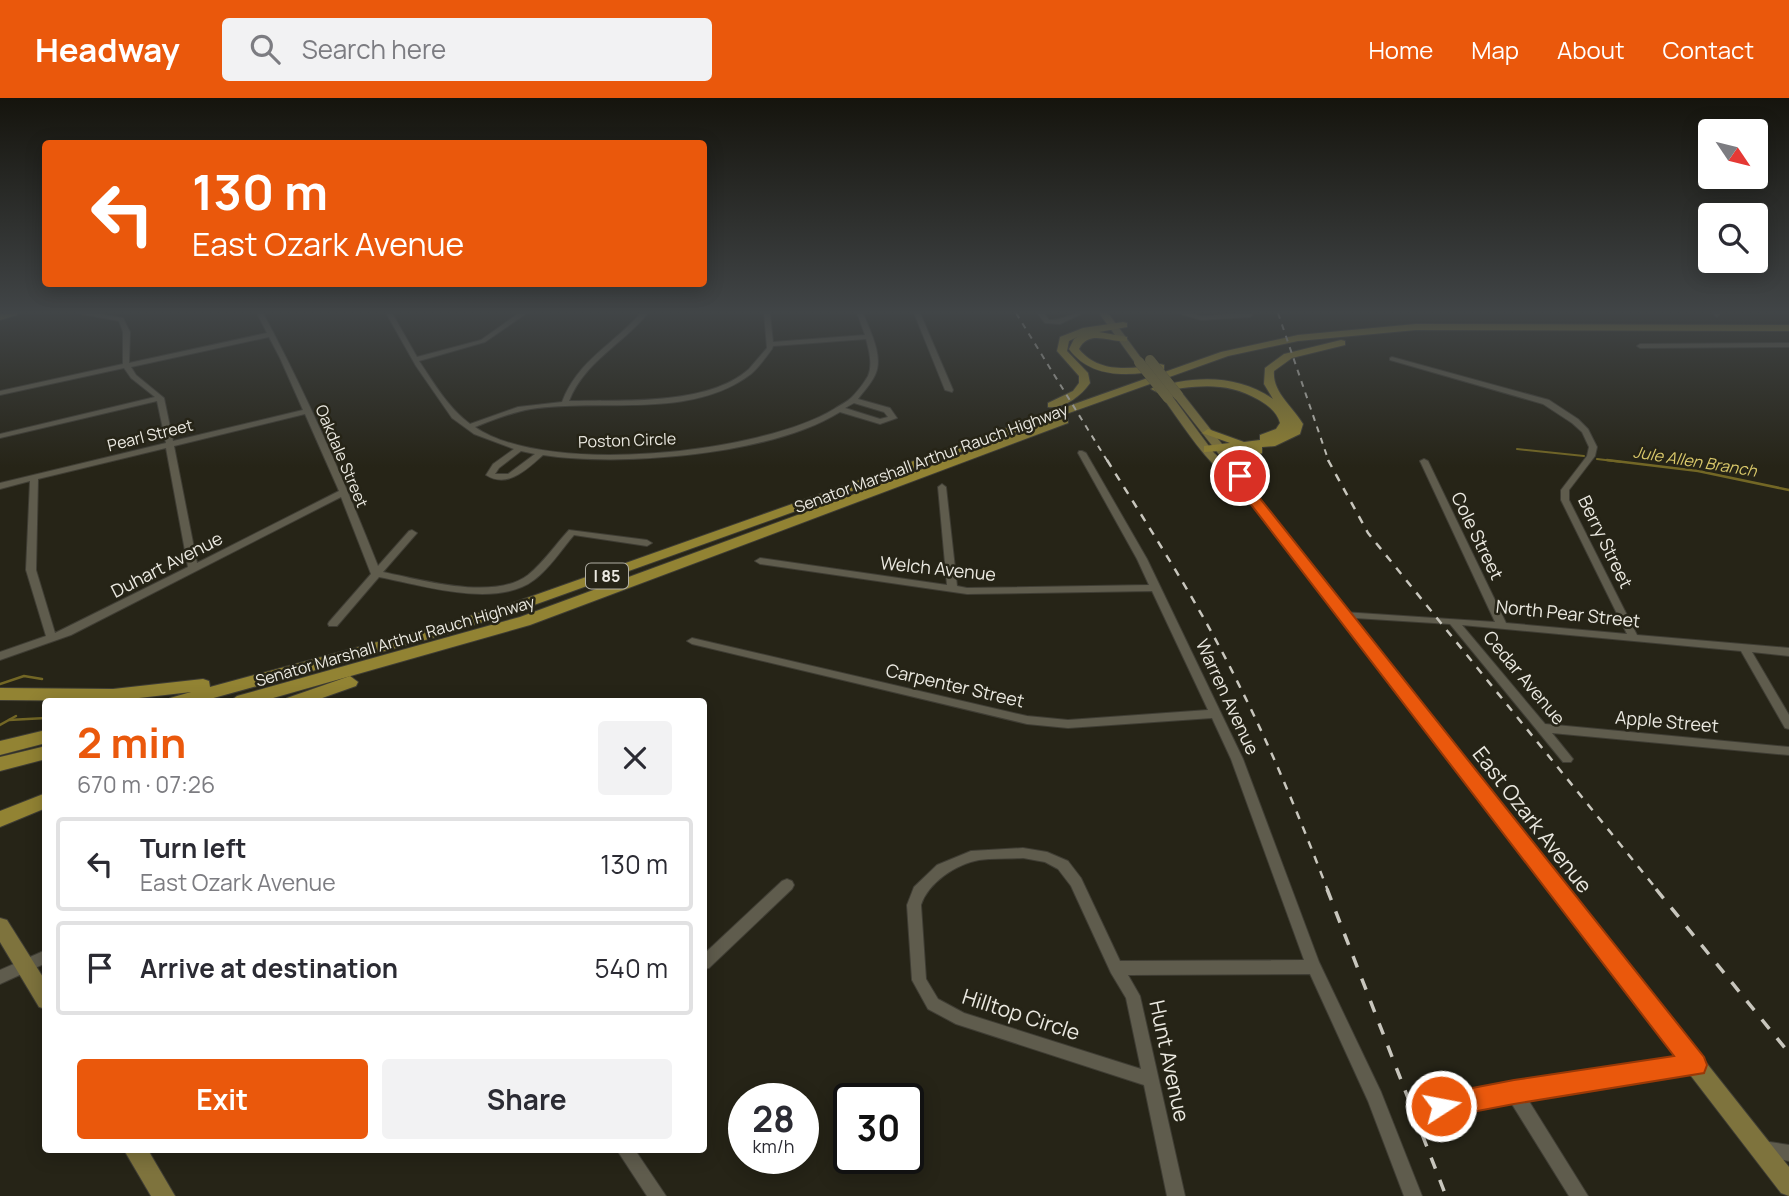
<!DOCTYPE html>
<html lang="en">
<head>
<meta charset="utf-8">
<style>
  :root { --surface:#fff; --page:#f2f2f3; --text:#2b2b33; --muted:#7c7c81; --line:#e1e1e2; --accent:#ea580c }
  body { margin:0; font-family:Manrope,sans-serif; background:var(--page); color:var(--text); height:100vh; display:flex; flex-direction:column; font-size:26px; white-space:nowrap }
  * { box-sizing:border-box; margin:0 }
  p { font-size:23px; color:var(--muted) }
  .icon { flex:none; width:38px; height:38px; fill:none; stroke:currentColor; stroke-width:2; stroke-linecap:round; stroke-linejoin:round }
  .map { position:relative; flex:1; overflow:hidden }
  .panel { position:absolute; left:42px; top:600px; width:665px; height:455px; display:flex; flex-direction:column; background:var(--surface); border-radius:7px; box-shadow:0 4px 18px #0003 }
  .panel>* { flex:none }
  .banner { position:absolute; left:42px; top:42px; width:665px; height:147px; border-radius:7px; box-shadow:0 4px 18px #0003; background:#ea580c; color:#fff; overflow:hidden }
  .needle { width:46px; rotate:125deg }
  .fabs { position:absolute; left:1698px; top:21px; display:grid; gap:14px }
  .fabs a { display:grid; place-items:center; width:70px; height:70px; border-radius:7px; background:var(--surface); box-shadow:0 4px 18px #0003; font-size:35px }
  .speed { position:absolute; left:728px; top:985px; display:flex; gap:14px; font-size:35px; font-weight:700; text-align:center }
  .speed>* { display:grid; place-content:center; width:91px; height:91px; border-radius:50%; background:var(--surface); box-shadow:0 4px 18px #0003; line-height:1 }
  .speed small { font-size:18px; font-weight:400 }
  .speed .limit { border:4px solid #111; border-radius:10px; background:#fff; color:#111 }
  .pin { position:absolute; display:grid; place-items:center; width:60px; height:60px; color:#fff; margin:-30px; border:4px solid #fff; border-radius:50%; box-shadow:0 2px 7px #0007 }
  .me { position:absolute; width:77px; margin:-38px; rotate:79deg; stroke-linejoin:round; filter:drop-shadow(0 0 5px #0008) }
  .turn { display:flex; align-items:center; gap:24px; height:147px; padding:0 35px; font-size:32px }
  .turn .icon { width:91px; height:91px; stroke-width:2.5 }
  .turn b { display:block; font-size:49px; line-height:60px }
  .round { display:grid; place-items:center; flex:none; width:74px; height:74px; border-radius:7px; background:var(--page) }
  .summary { display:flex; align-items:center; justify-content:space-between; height:119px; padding:0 35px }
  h1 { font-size:42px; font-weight:700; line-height:52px; color:var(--accent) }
  .cta { display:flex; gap:14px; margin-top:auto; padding:14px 35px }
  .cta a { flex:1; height:80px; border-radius:7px; background:var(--accent); color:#fff; font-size:28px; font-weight:700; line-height:80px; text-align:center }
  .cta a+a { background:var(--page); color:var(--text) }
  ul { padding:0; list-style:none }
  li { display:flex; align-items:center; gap:21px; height:94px; margin:0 14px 10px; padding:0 21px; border:4px solid var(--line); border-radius:7px }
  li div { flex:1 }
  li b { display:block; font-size:26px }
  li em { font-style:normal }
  header { display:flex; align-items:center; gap:42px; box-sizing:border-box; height:98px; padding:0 35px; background:var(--accent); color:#fff }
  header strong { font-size:33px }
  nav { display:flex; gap:38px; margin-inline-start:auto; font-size:24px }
  .search { width:490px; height:63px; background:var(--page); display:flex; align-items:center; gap:18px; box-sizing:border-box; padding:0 24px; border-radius:7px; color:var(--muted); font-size:26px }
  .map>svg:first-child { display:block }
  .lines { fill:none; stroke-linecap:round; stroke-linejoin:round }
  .stream-far1 { stroke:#736725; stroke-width:2 }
  .stream { stroke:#736725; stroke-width:2.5 }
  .minor-casing { stroke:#3f3d34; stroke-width:2 }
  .major-casing { stroke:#3f3d34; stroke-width:2 }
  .highway-casing { stroke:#3f3d34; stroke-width:2 }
  .minor { fill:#5f5c4d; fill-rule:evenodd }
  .major { fill:#7e733d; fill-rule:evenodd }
  .highway { fill:#928333; fill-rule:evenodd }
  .rail-far2 { stroke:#c8c6bd; stroke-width:2; stroke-dasharray:6 6; stroke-linecap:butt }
  .rail-far1 { stroke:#c8c6bd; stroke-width:2.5; stroke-dasharray:8 8; stroke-linecap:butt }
  .rail { stroke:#c8c6bd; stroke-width:3.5; stroke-dasharray:12 12; stroke-linecap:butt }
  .major-bridge-casing { stroke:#3f3d34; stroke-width:10; stroke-linecap:butt }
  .major-bridge { stroke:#7e733d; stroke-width:10 }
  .route { fill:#ea580c; stroke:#983908; stroke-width:2 }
  .labels { text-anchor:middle; stroke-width:5; stroke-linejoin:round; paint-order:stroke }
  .far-street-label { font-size:16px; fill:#ebe9e1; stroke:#262417 }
  .far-water-label { font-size:16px; font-style:italic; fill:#d9c86a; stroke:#262417 }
  .shield { fill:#262417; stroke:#b0aea4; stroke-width:2 }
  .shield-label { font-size:16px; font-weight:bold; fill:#ebe9e1 }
  .street-label { font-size:18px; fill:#ebe9e1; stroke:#262417 }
  .near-street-label { font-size:21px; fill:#ebe9e1; stroke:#262417 }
</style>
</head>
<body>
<header>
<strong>Headway</strong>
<div class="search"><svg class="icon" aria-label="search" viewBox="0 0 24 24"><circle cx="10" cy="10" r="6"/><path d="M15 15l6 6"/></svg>Search here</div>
<nav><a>Home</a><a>Map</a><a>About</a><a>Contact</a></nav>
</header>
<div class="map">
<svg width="1789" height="1098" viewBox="0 0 1789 1098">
  <rect width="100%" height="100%" fill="#262417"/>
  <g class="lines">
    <g class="stream-far1">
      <path d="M1517,351l67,7"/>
      <path d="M1597,361l25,3"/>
    </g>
    <g class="stream">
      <path d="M1607,362l91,11 91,19"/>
      <path d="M0,586l24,-8 18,3"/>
      <path d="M122,604l14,-4"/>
      <path d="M9,622l37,-2"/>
      <path d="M0,627l16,-9"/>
    </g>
    <g class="minor-casing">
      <g id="minor">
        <path d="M77,215h18l28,5 7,14 -1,31 138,-30 -10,-20h6c44,82 81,167 115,253l31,-35 3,-1 5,3 -34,39c39,8 111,29 145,3 16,-13 27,-30 41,-45l78,10 5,3 -5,3 -73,-11c-13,15 -24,33 -40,45 -38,29 -113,5 -155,-3l-42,49h-8l-1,-2 1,-2 42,-48 -30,-77 -270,138 -71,25v-8l46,-16 -20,-66 4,-89 -30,8v-6l166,-40 -9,-42 -157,37v-4l155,-37 -24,-19 -7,-10 -124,27v-4l123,-27v-32l-4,-11zM269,239l11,21 23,52 -130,31 -9,-43 -28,-23 -5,-8zM305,316l34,77 -142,72 -23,-117zM166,350l22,119 -133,66 -19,-63 2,-91z"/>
        <path d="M386,215h6l25,44 64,-17 38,-27h8l-42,29 -66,19c15,22 29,47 51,63l48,-17 44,-5c16,-42 51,-57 79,-89h7c-26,32 -63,48 -79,88 52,-1 139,5 180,-32 6,-7 12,-14 18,-21l-3,-35h6l3,29 92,-7 -8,-22h6c7,18 21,44 12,62 -4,9 -12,17 -17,24l32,9 7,10 -17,6 -40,-12c-69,43 -218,55 -297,43 -16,14 -35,34 -57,20l7,-11 21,-15 -40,-15 -22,-16 -36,-52zM866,241c3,11 7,26 2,37 -4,7 -11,16 -16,21 -5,5 -12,8 -18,12 -72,44 -287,68 -359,18 18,-7 37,-15 56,-18 70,-11 160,11 220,-35 8,-7 15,-17 21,-25l1,-3zM854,305l30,9 4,5 -8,2 -35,-11zM521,353l14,3 -27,20h-13l4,-6z"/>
        <path d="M914,215h6l33,77 -1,2 -7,-2z"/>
        <path d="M1037,215h7l5,7c12,1 22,-7 34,-7l-23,11 -15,-1z"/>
        <path d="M1178,215h12l11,3 46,-3 6,2 -3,2 -49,3z"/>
        <path d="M1715,215h6l-4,4 -3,-2z"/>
        <path d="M1789,245v4l-149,1 -3,-2 3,-2z"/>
        <path d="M1392,259l157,43 29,19 10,10 9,18 -2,9 -26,34v10l68,135 152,13v8l-37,-4 37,63v14l-4,-1 -44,-77 -279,-26 83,99 244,23v8l-237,-22 21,26 -2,3h-8l-113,-138 -111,-7 -1,-2 1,-2 4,-1 152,10 -75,-161 4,-2 4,2 78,162 121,11 -66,-134v-10l26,-34 2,-9 -7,-15 -10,-9 -29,-19 -153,-44v-2z"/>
        <path d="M1079,353h3l4,2 61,106 96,200 76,203 62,130 41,104h-18l-36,-95 -58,-127 -182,1 12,21 45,200h-18l-23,-111 -188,-61 -28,-15 -16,-29 -5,-75 7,-18 23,-22 34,-14 52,-3 24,4 21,9 13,17 39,83 184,-1 -73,-201 -19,-41 -144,10 -41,-4 -335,-80 -5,-3 5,-3 335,78 41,4 140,-10 -56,-119 -185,3 -207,-30 -5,-3 5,-3 187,27 -9,-98 4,-3 4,3 11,99 10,2 182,-3 -12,-26 -59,-106zM1023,760l22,4 13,7 13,17 40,87 15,25 15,71 -177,-56 -26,-14 -12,-20 -5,-74c7,-22 35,-41 58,-45 14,-2 30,-1 44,-2z"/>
        <path d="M787,781l5,2 2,4 -2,4 -83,79 -5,1v-15l78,-73z"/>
        <path d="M46,852v13l-46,21v-14z"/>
        <path d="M1695,959l5,3 3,5 -3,5 -5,3 -168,25 61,98h-19l-59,-95 -69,13 -6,-2 -2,-6 2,-6 6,-2 73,-14z"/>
        <path d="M1763,1043l26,4v16l-32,-6 -2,-6 2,-6z"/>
        <path d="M617,1052h18l31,46h-19z"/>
      </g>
    </g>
    <g class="major-casing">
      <g id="major">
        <path d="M18,215l-1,2 -17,5v-6z"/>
        <path d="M1099,215h9l36,49 -2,2h-6z"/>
        <path d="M1174,295h8l51,65v4h-8l-51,-65z"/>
        <path d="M1168,297l4,1 42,57 30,27 545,687v29l-8,-3 -545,-709c-31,-22 -51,-56 -73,-86z"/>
        <path d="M0,820l7,2 39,62v27l-7,-2 -39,-65z"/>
        <path d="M124,1052h24l27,46h-24z"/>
      </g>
    </g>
    <g class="highway-casing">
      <g id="highway">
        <path d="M1123,224l4,1v4l-28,5 28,5v4c-17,2 -38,-12 -48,8 20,25 53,20 81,15l4,1v4c-34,8 -73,10 -95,-20l5,-10 5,-3 -10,5 -2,10 21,22 2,10c-9,13 -26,26 -42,24v-4l25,-12 6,-8v-7l-22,-25 3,-14 23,-9z"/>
        <path d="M1416,226l373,1v6l-373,-1 -118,11 -70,15 -708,254 -77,25 -244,67h-31l2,-4 21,-6 -78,9 -113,-1v-12l113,1 90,-10 6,2 1,6 223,-60 77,-23 711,-252 77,-17z"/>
        <path d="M1341,242l4,1v4l-53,13 -18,13c-2,21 19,36 29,53l-3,10 -25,12 -13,1v6l-18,8 -6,8h-8l-2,-3 8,-11 15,-6 -47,3v-6l26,-3 -28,-10 6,-4 36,13 16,-2v-5l16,-6 4,-6c-3,-11 -11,-17 -21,-23 -34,-20 -65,-14 -102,-8l-6,-3c7,-5 18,-5 27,-7 33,-6 66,-3 95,17l-9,-15 1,-16 19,-14z"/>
        <path d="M1064,319l4,2v4l-538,202 -271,77h-30l8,-6 283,-79z"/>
        <path d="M350,578l8,6 -2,4 -45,16h-26l2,-4z"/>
        <path d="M46,632v13l-46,12v-14z"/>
        <path d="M46,648v13l-46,12v-14z"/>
        <path d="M46,695v15l-46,19v-16z"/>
      </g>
    </g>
    <use href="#minor" class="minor"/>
    <use href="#major" class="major"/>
    <use href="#highway" class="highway"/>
    <g class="rail-far2">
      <path d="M1016,215l92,149"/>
      <path d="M1278,215l51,149"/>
    </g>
    <g class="rail-far1">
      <path d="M1107,362c46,74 94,147 132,225 34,67 62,136 89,206"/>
      <path d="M1328,362l40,73 290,358"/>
    </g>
    <g class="rail">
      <path d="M1327,791l119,307"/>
      <path d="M1656,791l133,164"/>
    </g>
    <g class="major-bridge-casing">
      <g id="major-bridge">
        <path d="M1150,262l28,35"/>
        <path d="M1139,264l29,36"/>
      </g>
    </g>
    <use href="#major-bridge" class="major-bridge"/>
  </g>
  <linearGradient id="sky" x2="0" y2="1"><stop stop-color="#15140d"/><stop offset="0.58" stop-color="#414547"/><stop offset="1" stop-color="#414547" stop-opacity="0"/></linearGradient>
  <rect width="1789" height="369" fill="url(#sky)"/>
  <path class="route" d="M1240,374l5,1 2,9 457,575 3,8 -3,8 -190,31 -73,14 -9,-3 -3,-9 3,-8 9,-4 73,-14 160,-24 -438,-571 -2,-9z"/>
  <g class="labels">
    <g class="far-street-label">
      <text transform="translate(150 337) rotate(-14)" y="6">Pearl Street</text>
      <text transform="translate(627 342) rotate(-2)" y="6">Poston Circle</text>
      <text transform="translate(342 358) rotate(67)" y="6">Oakdale Street</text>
      <text transform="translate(931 360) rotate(-20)" y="6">Senator Marshall Arthur Rauch Highway</text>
      <text transform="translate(395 543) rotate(-16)" y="6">Senator Marshall Arthur Rauch Highway</text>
    </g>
    <g class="far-water-label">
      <text transform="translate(1695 363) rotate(9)" y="6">Jule Allen Branch</text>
    </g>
    <rect class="shield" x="586" y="465.5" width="42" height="25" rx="5"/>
    <g class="shield-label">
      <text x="607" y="484">I 85</text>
    </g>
    <g class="street-label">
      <text transform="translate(1477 438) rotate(64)" y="6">Cole Street</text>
      <text transform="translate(1605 444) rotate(64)" y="6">Berry Street</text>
      <text transform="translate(167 467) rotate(-27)" y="6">Duhart Avenue</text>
      <text transform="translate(938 471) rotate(6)" y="6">Welch Avenue</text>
      <text transform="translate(1568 516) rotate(6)" y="6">North Pear Street</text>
      <text transform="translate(1524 580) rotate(50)" y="6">Cedar Avenue</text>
      <text transform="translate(955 588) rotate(13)" y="6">Carpenter Street</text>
      <text transform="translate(1227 599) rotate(65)" y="6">Warren Avenue</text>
      <text transform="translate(1667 624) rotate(5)" y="6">Apple Street</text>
    </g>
    <g class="near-street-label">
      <text transform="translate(1532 722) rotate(52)" y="7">East Ozark Avenue</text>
      <text transform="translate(1021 917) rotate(18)" y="7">Hilltop Circle</text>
      <text transform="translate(1169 963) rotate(78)" y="7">Hunt Avenue</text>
    </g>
  </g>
</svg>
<div class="fabs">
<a><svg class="needle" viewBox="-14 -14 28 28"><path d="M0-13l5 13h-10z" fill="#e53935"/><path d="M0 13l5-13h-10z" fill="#7c7c81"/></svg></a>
<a><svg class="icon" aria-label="search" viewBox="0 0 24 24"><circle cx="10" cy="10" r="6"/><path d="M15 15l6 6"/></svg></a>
</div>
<div class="speed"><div>28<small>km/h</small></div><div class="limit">30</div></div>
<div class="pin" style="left:1240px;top:378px;background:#d93025"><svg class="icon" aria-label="arrive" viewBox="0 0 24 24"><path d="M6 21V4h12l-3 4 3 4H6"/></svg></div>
<svg class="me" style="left:1441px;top:1008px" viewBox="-20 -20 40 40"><circle r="17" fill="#ea580c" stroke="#fff" stroke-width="3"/><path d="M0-11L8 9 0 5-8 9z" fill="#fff"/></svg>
<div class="banner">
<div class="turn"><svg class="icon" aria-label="left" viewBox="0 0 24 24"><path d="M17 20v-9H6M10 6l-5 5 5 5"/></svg><div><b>130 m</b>East Ozark Avenue</div></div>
</div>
<section class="panel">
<div class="summary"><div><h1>2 min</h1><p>670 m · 07:26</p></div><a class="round"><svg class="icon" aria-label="close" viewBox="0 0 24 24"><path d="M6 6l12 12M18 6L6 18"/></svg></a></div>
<ul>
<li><svg class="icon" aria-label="left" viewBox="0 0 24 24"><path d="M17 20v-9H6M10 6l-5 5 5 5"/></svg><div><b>Turn left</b><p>East Ozark Avenue</p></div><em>130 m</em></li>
<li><svg class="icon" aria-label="arrive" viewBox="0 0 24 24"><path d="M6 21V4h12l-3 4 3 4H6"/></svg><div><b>Arrive at destination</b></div><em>540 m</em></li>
</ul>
<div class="cta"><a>Exit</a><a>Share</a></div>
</section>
</div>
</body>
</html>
